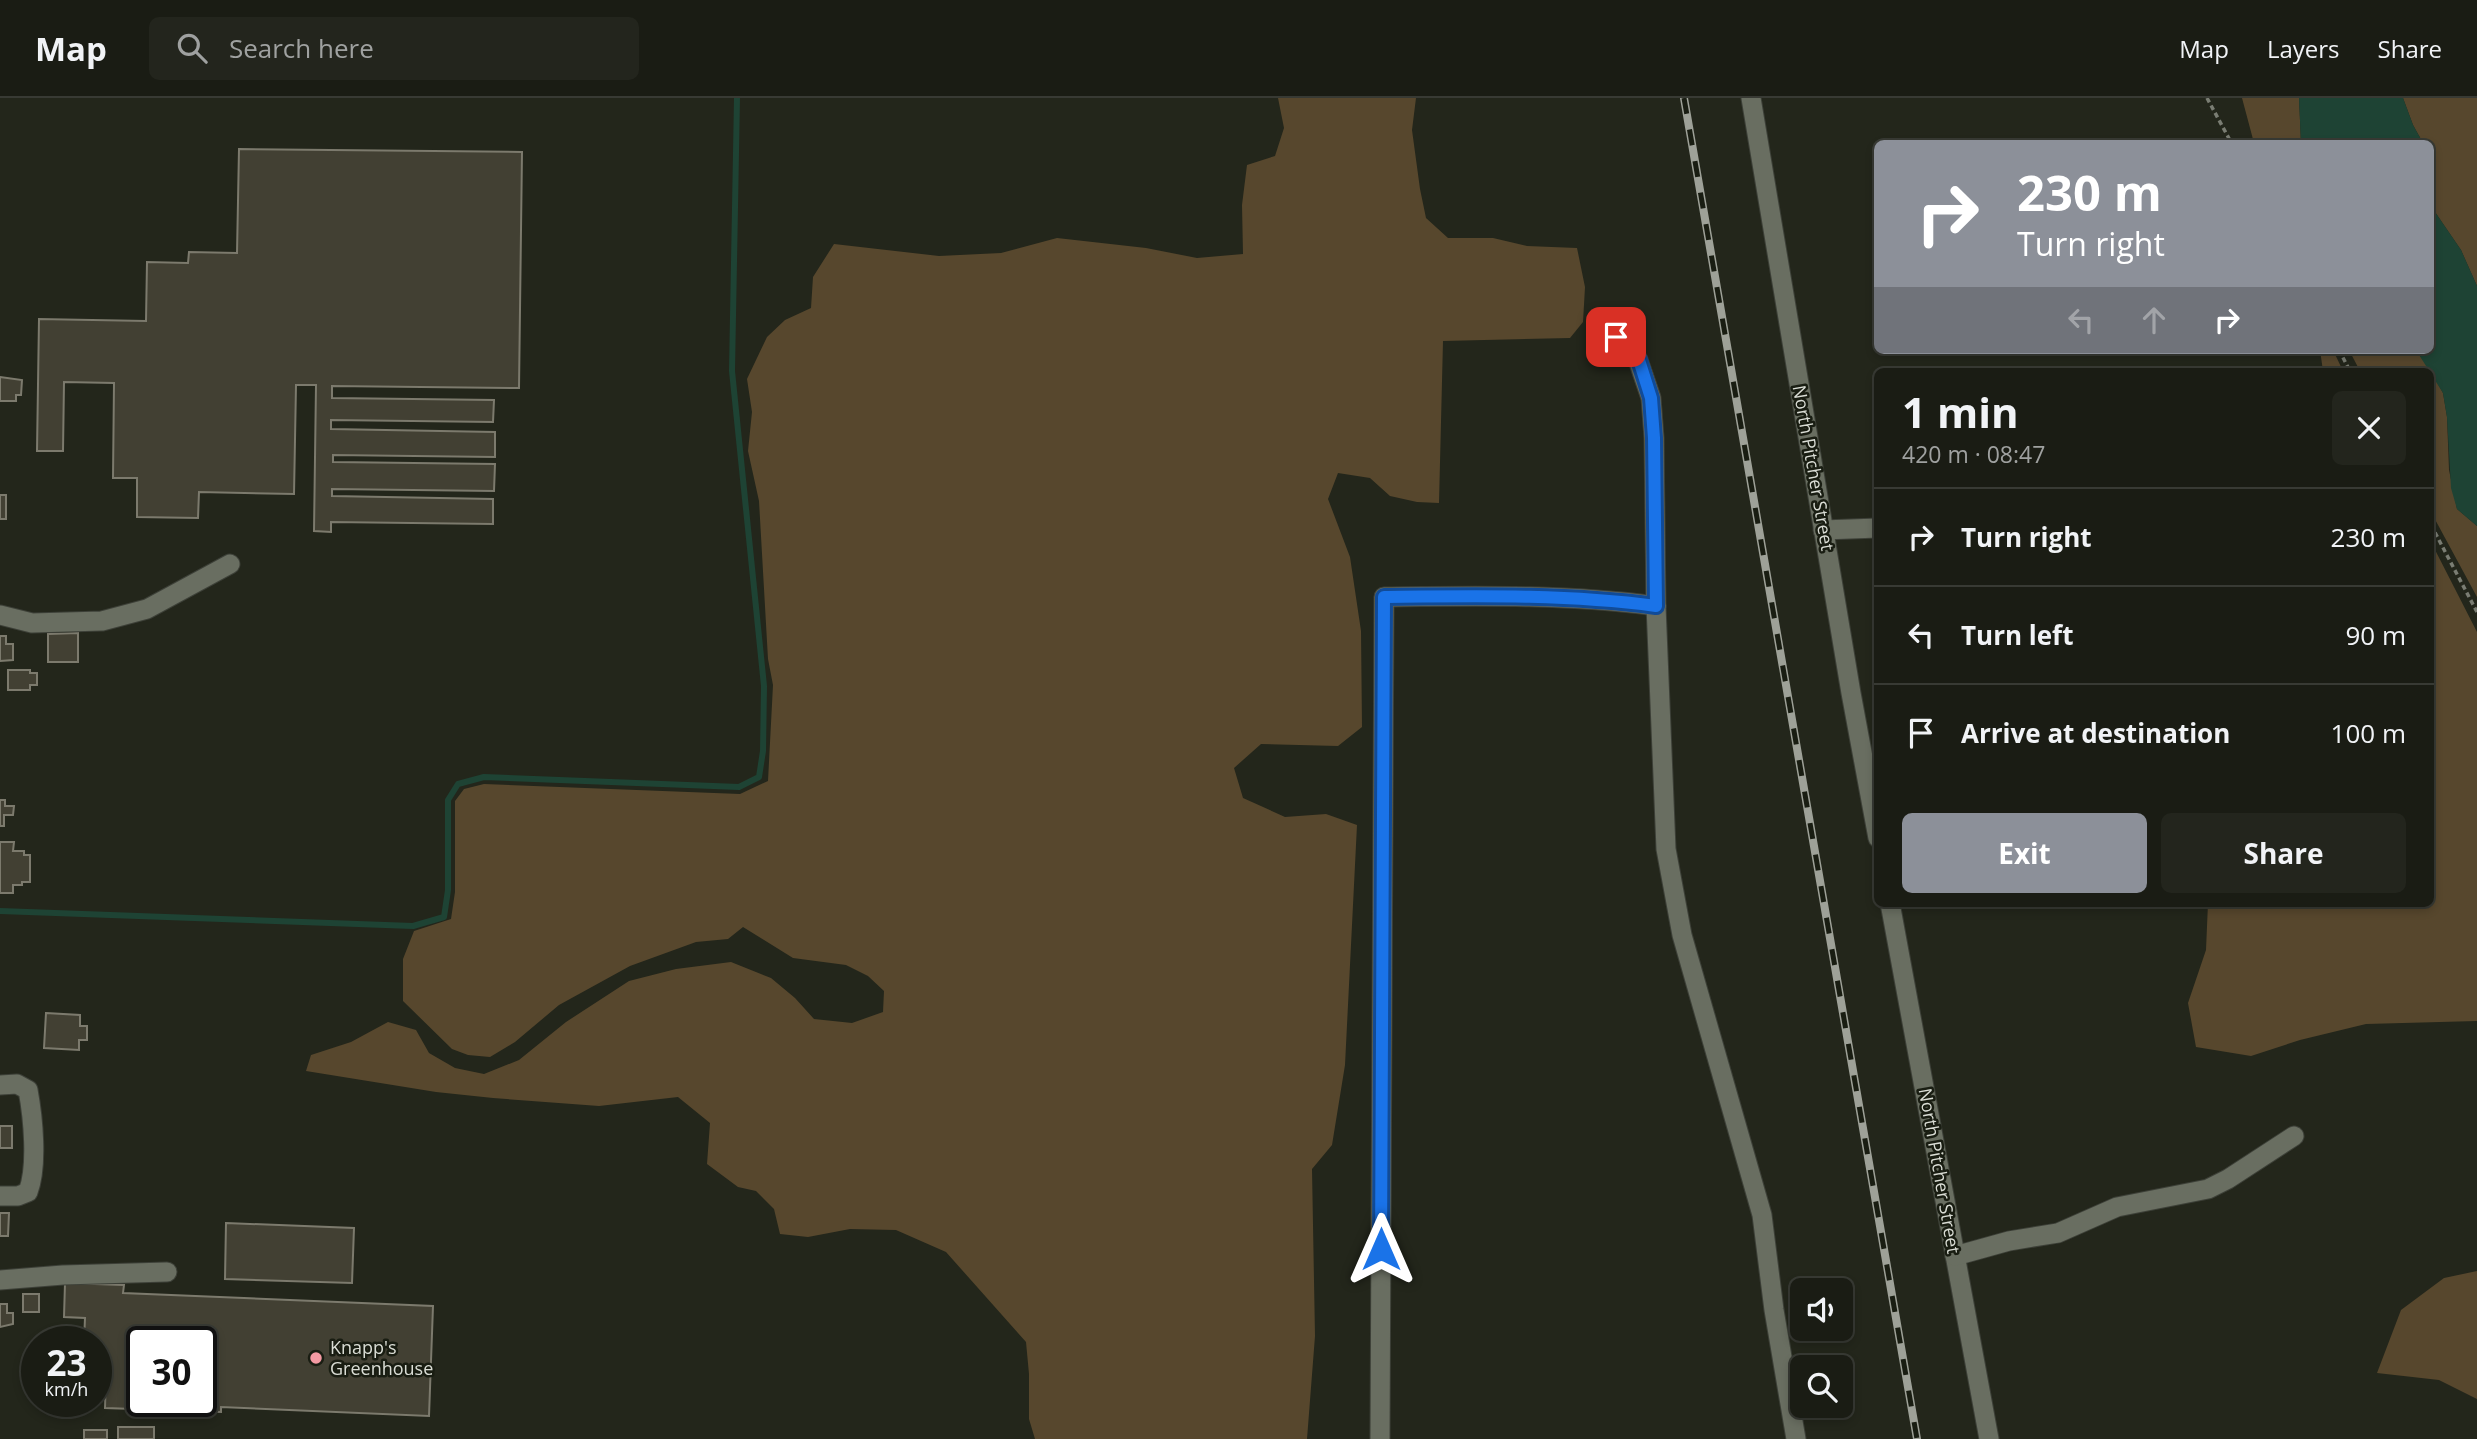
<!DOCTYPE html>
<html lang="en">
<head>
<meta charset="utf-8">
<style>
  :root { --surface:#1a1c14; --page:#23251d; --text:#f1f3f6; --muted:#9fa1a0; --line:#383a34; --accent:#8c9099 }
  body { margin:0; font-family:"Open Sans",sans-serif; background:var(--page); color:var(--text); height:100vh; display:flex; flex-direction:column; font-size:26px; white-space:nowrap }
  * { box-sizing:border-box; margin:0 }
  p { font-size:23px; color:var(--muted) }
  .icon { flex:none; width:38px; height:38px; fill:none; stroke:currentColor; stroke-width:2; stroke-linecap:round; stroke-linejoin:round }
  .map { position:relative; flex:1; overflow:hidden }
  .panel { position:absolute; left:1874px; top:270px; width:560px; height:539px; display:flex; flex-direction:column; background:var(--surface); border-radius:10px; box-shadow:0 4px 10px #0003,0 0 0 2px var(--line) }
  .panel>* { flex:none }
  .guide { position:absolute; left:1874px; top:42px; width:560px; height:214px; border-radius:10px; box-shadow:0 4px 10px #0003,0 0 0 2px var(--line); background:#8c9099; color:#fff; overflow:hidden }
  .fabs { position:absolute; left:1790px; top:1180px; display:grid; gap:14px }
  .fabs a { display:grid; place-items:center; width:63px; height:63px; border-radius:10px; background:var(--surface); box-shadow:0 4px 10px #0003,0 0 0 2px var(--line); font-size:35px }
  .speed { position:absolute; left:21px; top:1228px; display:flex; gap:14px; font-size:35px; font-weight:700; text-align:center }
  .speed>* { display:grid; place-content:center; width:91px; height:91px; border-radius:50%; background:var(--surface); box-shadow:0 4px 10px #0003,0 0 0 2px var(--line); line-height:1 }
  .speed small { font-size:18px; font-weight:400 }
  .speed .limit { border:4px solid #111; border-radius:10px; background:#fff; color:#111 }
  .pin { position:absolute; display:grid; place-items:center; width:60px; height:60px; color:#fff; margin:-30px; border-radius:14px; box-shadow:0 4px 10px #0006 }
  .me { position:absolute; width:77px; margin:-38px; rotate:0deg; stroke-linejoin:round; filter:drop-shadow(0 0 5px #0008) }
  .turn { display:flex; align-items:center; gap:24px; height:147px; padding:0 28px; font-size:32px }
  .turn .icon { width:91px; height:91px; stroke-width:2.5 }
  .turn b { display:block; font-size:49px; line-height:60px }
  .lanes { display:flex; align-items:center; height:66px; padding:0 28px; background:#0003; justify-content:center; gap:35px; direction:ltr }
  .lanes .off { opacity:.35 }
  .round { display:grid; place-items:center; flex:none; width:74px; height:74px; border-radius:10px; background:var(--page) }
  .overview { display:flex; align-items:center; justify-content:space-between; height:119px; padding:0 28px }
  h1 { font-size:42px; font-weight:700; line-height:52px }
  .button { display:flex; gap:14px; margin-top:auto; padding:14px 28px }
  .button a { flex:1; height:80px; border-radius:10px; background:var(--accent); color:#fff; font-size:28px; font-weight:700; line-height:80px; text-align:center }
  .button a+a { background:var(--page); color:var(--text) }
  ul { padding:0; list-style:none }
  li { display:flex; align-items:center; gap:21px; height:98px; padding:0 28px; border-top:2px solid var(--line) }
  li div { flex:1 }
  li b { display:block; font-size:26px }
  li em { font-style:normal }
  header { display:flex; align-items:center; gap:42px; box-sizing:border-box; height:98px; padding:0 35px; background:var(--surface); border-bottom:2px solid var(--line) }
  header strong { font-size:33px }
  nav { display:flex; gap:38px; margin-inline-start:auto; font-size:24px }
  .search { width:490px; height:63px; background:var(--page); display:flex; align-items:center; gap:18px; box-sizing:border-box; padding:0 24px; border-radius:10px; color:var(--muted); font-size:26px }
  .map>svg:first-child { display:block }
  .green { fill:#57472d }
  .water { fill:#1e4334 }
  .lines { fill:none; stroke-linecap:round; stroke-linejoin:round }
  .stream { stroke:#1e4334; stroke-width:6 }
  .building { fill:#424033; stroke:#7c7a6d; stroke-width:2; fill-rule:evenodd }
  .minor-casing { stroke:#3d4038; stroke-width:21 }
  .path { stroke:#7a7d73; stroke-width:3.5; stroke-dasharray:5 3.5; stroke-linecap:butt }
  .minor { stroke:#696e61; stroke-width:19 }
  .rail-casing { stroke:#9ea198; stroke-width:8 }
  .rail { stroke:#191d12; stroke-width:5; stroke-dasharray:16; stroke-linecap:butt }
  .route-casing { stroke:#114b97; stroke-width:18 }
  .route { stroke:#1a73e8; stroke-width:12 }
  .poi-dot { fill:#f49aa3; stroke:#191d12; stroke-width:2.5 }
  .labels { text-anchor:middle; stroke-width:5; stroke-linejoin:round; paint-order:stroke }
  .street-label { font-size:18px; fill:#daddd5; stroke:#191d12 }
  .poi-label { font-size:18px; fill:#daddd5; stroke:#191d12; text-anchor:start }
</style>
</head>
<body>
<header>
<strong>Map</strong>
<div class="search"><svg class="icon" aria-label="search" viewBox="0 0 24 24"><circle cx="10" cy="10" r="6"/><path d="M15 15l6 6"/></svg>Search here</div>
<nav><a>Map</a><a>Layers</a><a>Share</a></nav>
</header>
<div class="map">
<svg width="2477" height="1341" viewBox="0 0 2477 1341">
  <rect width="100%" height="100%" fill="#23261b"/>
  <g class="green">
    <path d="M1278,0h138l-4,32 8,59 6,29 22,20h45l34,8 50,2 8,39 -2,35 -13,16 -127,3 -4,162 -22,-1 -27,-6 -20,-18 -32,-5 -10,26 22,58 11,74 1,96 -24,19 -77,-2 -27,24 9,30 42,19 41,-3 31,11 -12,240 -13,80 -20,24 3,167 -8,103h-272l-6,-20v-45l-3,-32 -80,-90 -50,-22 -46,-1 -42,8 -28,-3 -6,-25 -18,-18 -18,-4 -31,-23 3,-41 -32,-26 -79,9 -106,-8 -57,-6 -130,-21 5,-16 40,-13 37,-20 28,8 13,23 26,15 29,6 35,-14 47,-38 63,-41 47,-12 55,-7 40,16 24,20 19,21 38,4 31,-11 1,-21 -16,-15 -22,-11 -53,-7 -50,-31 -15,12 -32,3 -66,24 -71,39 -44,37 -25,15 -22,-2 -16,-6 -49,-48v-42l11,-28 37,-12 4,-27v-91l9,-12 20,-5 256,10 28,-13 5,-96 -5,-26 -9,-158 -11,-50 4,-39 -5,-33 20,-42 18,-17 26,-12 2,-31 21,-33 105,12 62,-3 56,-15 89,10 51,10 46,-4 -1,-49 5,-40 28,-9 9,-28z"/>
    <path d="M2242,0h57l2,45h-47z"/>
    <path d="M2403,0h74v188l-16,-36 -26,-38 -4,-42v-26l-8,-1 -10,-18z"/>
    <path d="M2320,252h13l10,21h-20z"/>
    <path d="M2349,252h67l15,21h-71z"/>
    <path d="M2431,273l12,22 4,24 2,53 8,39 20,17v71l-46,-85z"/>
    <path d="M2431,444l46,90v389l-111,3 -66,16 -49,16 -55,-9 -8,-44 18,-53 2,-47h223z"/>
    <path d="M2477,1173v128l-38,-19 -62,-7 24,-63 43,-32z"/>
  </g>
  <g class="water">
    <path d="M2299,0h104l10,27 10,18h-122z"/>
    <path d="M2431,72l4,42 26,38 16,36v240l-20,-17 -6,-21 -4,-71 -4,-24 -27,-43h15z"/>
  </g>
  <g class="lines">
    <path class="stream" d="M0,813l413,15 31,-9 4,-27v-90l10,-16 26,-7 255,10 20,-10 4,-26 1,-65 -32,-315 5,-273"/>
  </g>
  <g class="building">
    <path d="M239,51l283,3 -3,236 -187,-2v12l162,2 -1,22 -162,-2v9l164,3v25l-162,-2v7l162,2 -1,27 -162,-2v7l161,3v25l-162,-2v10l-17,-1 2,-146h-20l-2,109 -95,-2 -1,26 -61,-1v-39h-24l1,-95 -50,-1 -1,69h-26l2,-132 107,2 1,-59 41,1 1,-11 48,1z"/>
    <path d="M0,279l22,3 -1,15h-5v6h-16z"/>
    <rect x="0" y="397" width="6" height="24"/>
    <path d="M78,535v29h-30v-28z"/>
    <path d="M0,538h6v8h7v16l-13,1z"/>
    <path d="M8,572h22v3h7v12h-7v5h-22z"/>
    <path d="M0,702h5v6h9l-1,9h-9v11h-4z"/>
    <path d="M0,744h14l-1,9h11v4h6v27h-8v3h-9v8h-13z"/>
    <path d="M46,915l34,2v11h7v14h-8v10l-35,-2z"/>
    <rect x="0" y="1028" width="12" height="22"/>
    <path d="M0,1115h9l-1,23h-8z"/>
    <path d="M226,1125l128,5 -2,55 -127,-4z"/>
    <path d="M65,1185l59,2 -1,8 310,13 -4,110 -208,-9v5l-116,-4 1,-34 -10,-1v-31h-12l1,-24 -21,-1zM142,1244h59v60h-59z"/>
    <rect x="23" y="1196" width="16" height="18"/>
    <path d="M0,1206h7v9h6v11l-13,3z"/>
    <rect x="118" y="1329" width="36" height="12"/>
    <rect x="84" y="1332" width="23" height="9"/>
  </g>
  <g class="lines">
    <g class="minor-casing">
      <g id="minor">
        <path d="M1751,0l100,595 27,145"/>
        <path d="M1616,239l13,9 9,14 13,38 3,40 2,168 10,243 16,86 80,280 12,95 22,129"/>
        <path d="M1823,432l55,-2"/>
        <path d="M0,517l32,8 70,-2 45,-12 83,-45"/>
        <path d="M1890,805l99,536"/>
        <path d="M0,987l17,-1 11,6c5,27 10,76 0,102l-10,4h-18"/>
        <path d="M1955,1158l54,-15 49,-8 59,-26 91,-18 20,-10 66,-43"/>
        <path d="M0,1182l63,-5 104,-3"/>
        <path d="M1380,1341l4,-842c91,-1 182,-3 272,9"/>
      </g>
    </g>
    <g class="path">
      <path d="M2207,0l25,46"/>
      <path d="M2339,252l11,21"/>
      <path d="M2431,427l46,87"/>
    </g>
    <use href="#minor" class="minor"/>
    <g class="rail-casing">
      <path id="rail" d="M1684,0l233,1341"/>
    </g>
    <use href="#rail" class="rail"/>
  </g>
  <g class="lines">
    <g class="route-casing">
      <path id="route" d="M1381,1151l3,-652c91,-1 182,-3 272,9l-2,-168 -3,-40 -12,-38 -10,-14 -13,-9"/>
    </g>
    <use href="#route" class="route"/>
  </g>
  <circle class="poi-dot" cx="316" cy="1260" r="7"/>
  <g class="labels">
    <g class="street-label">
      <text transform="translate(1813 370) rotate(80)" y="6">North Pitcher Street</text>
      <text transform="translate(1939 1073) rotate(80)" y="6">North Pitcher Street</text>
    </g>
    <g class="poi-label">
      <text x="330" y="1256">Knapp's<tspan x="330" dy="21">Greenhouse</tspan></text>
    </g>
  </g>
</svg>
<div class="fabs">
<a><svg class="icon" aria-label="sound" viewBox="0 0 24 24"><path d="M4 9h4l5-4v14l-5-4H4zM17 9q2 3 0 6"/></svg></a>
<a><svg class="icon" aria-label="search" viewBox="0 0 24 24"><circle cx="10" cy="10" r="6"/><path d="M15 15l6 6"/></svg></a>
</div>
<div class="speed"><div>23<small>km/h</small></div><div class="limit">30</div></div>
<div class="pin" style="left:1616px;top:239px;background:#d93025"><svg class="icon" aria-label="arrive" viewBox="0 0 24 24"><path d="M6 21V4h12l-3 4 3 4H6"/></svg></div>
<svg class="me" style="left:1381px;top:1151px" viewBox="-20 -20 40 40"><path d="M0-17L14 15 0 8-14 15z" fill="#1a73e8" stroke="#fff" stroke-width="4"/></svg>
<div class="guide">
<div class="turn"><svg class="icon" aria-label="right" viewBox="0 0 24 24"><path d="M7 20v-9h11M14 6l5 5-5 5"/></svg><div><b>230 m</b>Turn right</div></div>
<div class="lanes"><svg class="icon off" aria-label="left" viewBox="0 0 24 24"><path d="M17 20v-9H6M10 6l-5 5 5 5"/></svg><svg class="icon off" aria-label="ahead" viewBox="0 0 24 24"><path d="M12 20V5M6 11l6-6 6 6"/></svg><svg class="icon" aria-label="right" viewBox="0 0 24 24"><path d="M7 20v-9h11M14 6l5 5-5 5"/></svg></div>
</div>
<section class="panel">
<div class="overview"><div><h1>1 min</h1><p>420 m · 08:47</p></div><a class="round"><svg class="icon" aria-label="close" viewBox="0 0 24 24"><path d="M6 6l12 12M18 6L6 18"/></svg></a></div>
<ul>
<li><svg class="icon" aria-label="right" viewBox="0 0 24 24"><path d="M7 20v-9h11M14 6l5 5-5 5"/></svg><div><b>Turn right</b></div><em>230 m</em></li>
<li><svg class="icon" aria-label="left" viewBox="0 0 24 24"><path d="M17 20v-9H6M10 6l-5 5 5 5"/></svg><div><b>Turn left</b></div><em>90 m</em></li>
<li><svg class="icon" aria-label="arrive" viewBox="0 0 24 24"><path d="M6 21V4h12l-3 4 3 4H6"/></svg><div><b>Arrive at destination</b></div><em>100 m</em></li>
</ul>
<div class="button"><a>Exit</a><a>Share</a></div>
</section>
</div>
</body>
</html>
